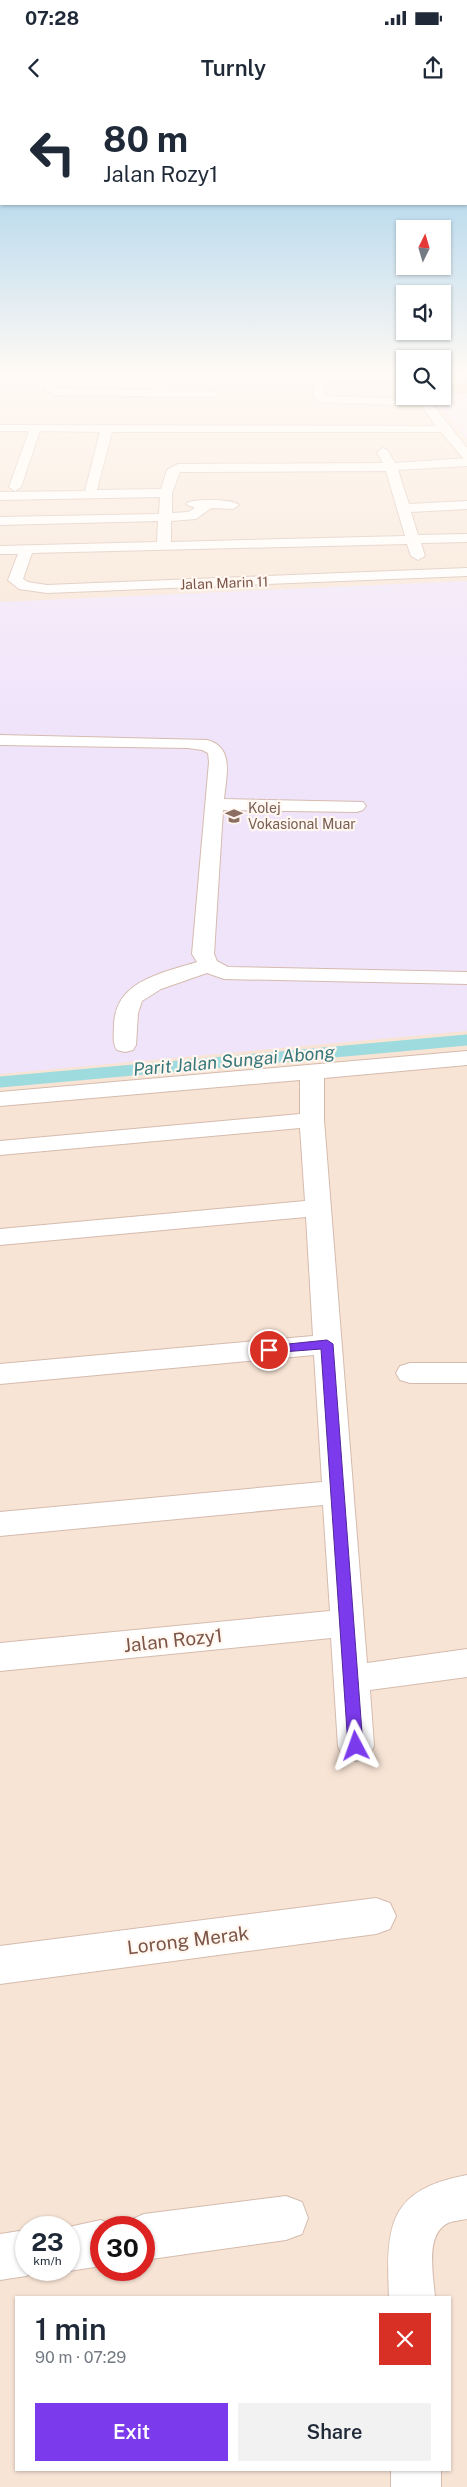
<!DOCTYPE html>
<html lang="en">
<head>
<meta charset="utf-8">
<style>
  :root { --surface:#fff; --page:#f2f2f3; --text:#1f2937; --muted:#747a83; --accent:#7c3aed }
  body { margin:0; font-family:"Public Sans",sans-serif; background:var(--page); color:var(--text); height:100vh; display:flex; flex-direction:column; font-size:19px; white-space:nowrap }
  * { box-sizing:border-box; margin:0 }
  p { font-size:16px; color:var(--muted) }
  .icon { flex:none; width:28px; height:28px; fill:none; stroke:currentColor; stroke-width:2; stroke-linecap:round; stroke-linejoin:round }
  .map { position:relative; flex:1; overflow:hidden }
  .side { position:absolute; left:15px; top:2196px; width:436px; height:175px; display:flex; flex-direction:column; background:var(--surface); border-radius:0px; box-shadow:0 1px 4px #0004 }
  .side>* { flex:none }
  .guide { position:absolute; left:0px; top:0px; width:468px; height:105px; box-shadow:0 1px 4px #0004; background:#fff; color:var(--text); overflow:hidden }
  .needle { width:32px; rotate:5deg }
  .controls { position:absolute; left:396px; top:120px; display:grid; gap:10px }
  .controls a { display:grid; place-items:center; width:55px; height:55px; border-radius:0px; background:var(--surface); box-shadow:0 1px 4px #0004; font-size:25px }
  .speed { position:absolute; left:15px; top:2116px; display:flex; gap:10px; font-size:25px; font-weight:700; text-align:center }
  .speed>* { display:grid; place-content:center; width:65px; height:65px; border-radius:50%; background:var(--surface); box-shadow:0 1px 4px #0004; line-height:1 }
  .speed small { font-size:12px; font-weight:400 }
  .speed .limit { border:8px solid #d22; background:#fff; color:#111 }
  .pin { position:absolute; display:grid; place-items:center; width:42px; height:42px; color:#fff; margin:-21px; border:2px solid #fff; border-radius:50%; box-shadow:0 1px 5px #0007 }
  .me { position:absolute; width:55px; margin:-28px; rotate:356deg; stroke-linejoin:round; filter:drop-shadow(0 0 4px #0008) }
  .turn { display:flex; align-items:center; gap:18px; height:105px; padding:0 20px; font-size:22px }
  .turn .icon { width:65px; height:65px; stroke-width:2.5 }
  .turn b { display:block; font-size:35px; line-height:42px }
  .round { display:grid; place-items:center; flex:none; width:52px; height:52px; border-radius:0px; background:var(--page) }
  .summary { display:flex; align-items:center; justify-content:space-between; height:85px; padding:0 20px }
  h1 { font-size:30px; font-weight:600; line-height:38px }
  .action { display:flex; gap:10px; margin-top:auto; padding:10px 20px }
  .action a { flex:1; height:58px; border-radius:0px; background:var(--accent); color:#fff; font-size:20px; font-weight:600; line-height:58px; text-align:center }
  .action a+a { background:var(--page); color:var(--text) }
  .status { display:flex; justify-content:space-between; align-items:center; height:35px; padding:0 25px; background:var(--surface); direction:ltr }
  .status svg { height:14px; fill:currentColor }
  header { display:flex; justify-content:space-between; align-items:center; height:65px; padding:0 20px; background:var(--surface); font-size:22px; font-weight:600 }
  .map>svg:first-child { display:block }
  .residential { fill:#f7e4d5; fill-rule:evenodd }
  .education { fill:#f0e4fb }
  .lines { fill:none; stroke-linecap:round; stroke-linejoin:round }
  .stream { stroke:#9edbde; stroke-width:11 }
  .minor-casing { stroke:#d5bbae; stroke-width:2 }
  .minor { fill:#fff; fill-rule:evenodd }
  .wall { fill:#d4b0a2 }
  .building { fill:#f7cdbc; stroke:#ad9084 }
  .route { fill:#7c3aed; stroke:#51269a }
  .labels { text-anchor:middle; stroke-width:4.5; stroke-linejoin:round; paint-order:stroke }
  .far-street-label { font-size:14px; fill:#7c5548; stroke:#fff7f0 }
  .far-education-label { font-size:14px; fill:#785e54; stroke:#fff7f0; text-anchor:start }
  .water-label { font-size:18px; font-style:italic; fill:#36777b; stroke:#fff7f0 }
  .near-street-label { font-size:19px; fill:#7c5548; stroke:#fff7f0 }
</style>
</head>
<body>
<div class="status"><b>07:28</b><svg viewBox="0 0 49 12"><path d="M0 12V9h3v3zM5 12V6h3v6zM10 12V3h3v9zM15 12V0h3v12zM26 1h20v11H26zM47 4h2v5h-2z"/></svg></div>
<header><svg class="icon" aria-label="back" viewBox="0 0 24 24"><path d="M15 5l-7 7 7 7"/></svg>Turnly<svg class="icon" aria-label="share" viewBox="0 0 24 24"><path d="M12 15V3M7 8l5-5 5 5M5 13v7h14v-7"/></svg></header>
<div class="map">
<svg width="467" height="2387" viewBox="0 0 467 2387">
  <rect width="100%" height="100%" fill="#fff3e8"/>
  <path class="residential" d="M0,275h405v21h37l25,-21v2112h-467zM26,2128h43v42h-43zM101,2128h43v42h-43zM16,2198h434v172h-434z"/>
  <g class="education">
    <path d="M443,275h24v64l-37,-43h12z"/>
    <path d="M467,481v450l-467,43v-472z"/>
  </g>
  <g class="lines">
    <path class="stream" d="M0,982l467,-42"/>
    <g class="minor-casing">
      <g id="minor">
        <path d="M0,275h27l-5,3h-22z"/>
        <path d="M49,275h10l-4,13 2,1 156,2 5,3 -5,3 -158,-2 -11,-6z"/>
        <path d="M312,275h86l7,2v7l-12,-4h-70l1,16 80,3 5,3 -5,3 -85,-3 -5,-5z"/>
        <path d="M415,296h11l41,52v18l-69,4 11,34 58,-3v8l-56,3 7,23 49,-1v8l-46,1 4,13 -7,4 -7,-4 -4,-12 -375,9 -9,26 5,3 19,3 420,-17v8l-420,17 -28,-4 -11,-9 10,-26h-18v-8l157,-4 1,-21 -158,4v-8l159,-3 1,-17 -160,3v-8l85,-1 15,-59 -60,-1 -19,56 -6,4 -6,-4 20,-56h-29v-6l436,1zM112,332h329l22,26h4l-72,5 -8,-13 -4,-2 -6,4 6,11 -205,1 -11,6 -6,19 -64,1zM386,371l19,65 -234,6v-21l25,-2 15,-11 22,1 6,-4c-5,-6 -48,-7 -53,-1l9,4 -7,4 -16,1v-20l8,-21z"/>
        <path d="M0,635l207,5c28,7 19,37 17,59l139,3 3,4 -3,4 -6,2 -134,-2 -9,144 3,7 11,6 239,5v12l-243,-5 -17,-6 -46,16 -19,12 -4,12 -2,32 -3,5 -8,2 -8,-2c-5,-7 -3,-17 -3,-26 2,-44 49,-51 83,-62l-5,-8 17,-192 -1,-9 -6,-3 -14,-2 -188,-3z"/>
        <path d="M467,951v14l-143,13v42l43,543 100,-14v28l-97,13 4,56 -5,11 -13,4 -13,-4 -5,-11 -7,-108 -331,33v-28l330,-32 -7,-106 -323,31v-24l322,-30 -8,-127 -314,29v-20l313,-28 -7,-119 -306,28v-16l305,-28 -5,-73 -300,27v-14l300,-27v-34l-300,26v-14z"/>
        <path d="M410,1263h57v20h-57l-10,-3 -4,-7 4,-7z"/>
        <path d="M376,1798l14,5 6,13 -6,13 -14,5 -376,50v-38z"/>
        <path d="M467,2075v44c-6,1 -14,2 -19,4 -24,12 -14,54 -13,75h-46c-3,-73 -1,-108 78,-123z"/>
        <path d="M286,2096l16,6 6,16 -6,16 -16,6 -142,20v-32h-19l3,-7 16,-7z"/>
        <path d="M101,2120l16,8h-16v38l-32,5 -2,-1 2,-42h-5z"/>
        <path d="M26,2130v40h14l-14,6 -26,4v-46z"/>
        <rect x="391" y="2370" width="50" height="17"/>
      </g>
    </g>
    <use href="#minor" class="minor"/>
  </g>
  <path class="wall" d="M442,274h25v19l-25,1z"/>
  <path class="building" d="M442,274h25v10l-25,1z"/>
  <linearGradient id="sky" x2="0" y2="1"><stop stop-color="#95c9e9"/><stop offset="0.45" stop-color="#fffaf5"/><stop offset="1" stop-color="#fffaf5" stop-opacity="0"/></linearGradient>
  <rect width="467" height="609" fill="url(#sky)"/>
  <path class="route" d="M327,1240l6,4 30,402 -2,5 -5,2 -6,-2 -2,-5 -27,-397 -52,4 -6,-3 6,-4z"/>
  <defs>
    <g id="university-bare" transform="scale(1.35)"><path d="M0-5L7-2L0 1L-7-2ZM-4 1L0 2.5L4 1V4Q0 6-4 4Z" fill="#8d6e63" stroke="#fff7f0" stroke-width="2.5" paint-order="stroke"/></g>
  </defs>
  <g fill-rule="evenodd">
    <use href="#university-bare" x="234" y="716"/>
  </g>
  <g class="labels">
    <g class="far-street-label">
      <text transform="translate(224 483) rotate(-2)" y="5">Jalan Marin 11</text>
    </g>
    <g class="far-education-label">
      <text x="248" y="713">Kolej<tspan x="248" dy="16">Vokasional Muar</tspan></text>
    </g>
    <g class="water-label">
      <text transform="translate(234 961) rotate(-5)" y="6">Parit Jalan Sungai Abong</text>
    </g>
    <g class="near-street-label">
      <text transform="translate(173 1540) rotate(-6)" y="7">Jalan Rozy1</text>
      <text transform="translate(188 1840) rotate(-7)" y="7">Lorong Merak</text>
    </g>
  </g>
</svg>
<div class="controls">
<a><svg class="needle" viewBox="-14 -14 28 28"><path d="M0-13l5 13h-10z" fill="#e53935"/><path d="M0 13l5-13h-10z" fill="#747a83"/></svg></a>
<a><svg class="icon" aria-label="sound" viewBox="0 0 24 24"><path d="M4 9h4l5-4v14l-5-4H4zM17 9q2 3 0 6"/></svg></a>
<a><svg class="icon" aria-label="search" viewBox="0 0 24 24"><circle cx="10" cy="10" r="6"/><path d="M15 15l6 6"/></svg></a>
</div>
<div class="speed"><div>23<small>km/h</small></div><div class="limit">30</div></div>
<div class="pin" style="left:269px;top:1250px;background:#d93025"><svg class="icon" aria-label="arrive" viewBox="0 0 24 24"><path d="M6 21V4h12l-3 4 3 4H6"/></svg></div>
<svg class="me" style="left:356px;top:1646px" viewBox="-20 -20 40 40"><path d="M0-17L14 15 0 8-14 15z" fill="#7c3aed" stroke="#fff" stroke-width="4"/></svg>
<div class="guide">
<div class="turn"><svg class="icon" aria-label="left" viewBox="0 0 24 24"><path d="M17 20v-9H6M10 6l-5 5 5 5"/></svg><div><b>80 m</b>Jalan Rozy1</div></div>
</div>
<section class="side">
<div class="summary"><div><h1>1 min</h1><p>90 m · 07:29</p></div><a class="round" style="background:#d93025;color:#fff"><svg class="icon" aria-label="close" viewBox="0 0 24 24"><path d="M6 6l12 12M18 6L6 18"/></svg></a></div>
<div class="action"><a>Exit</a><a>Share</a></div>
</section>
</div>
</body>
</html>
